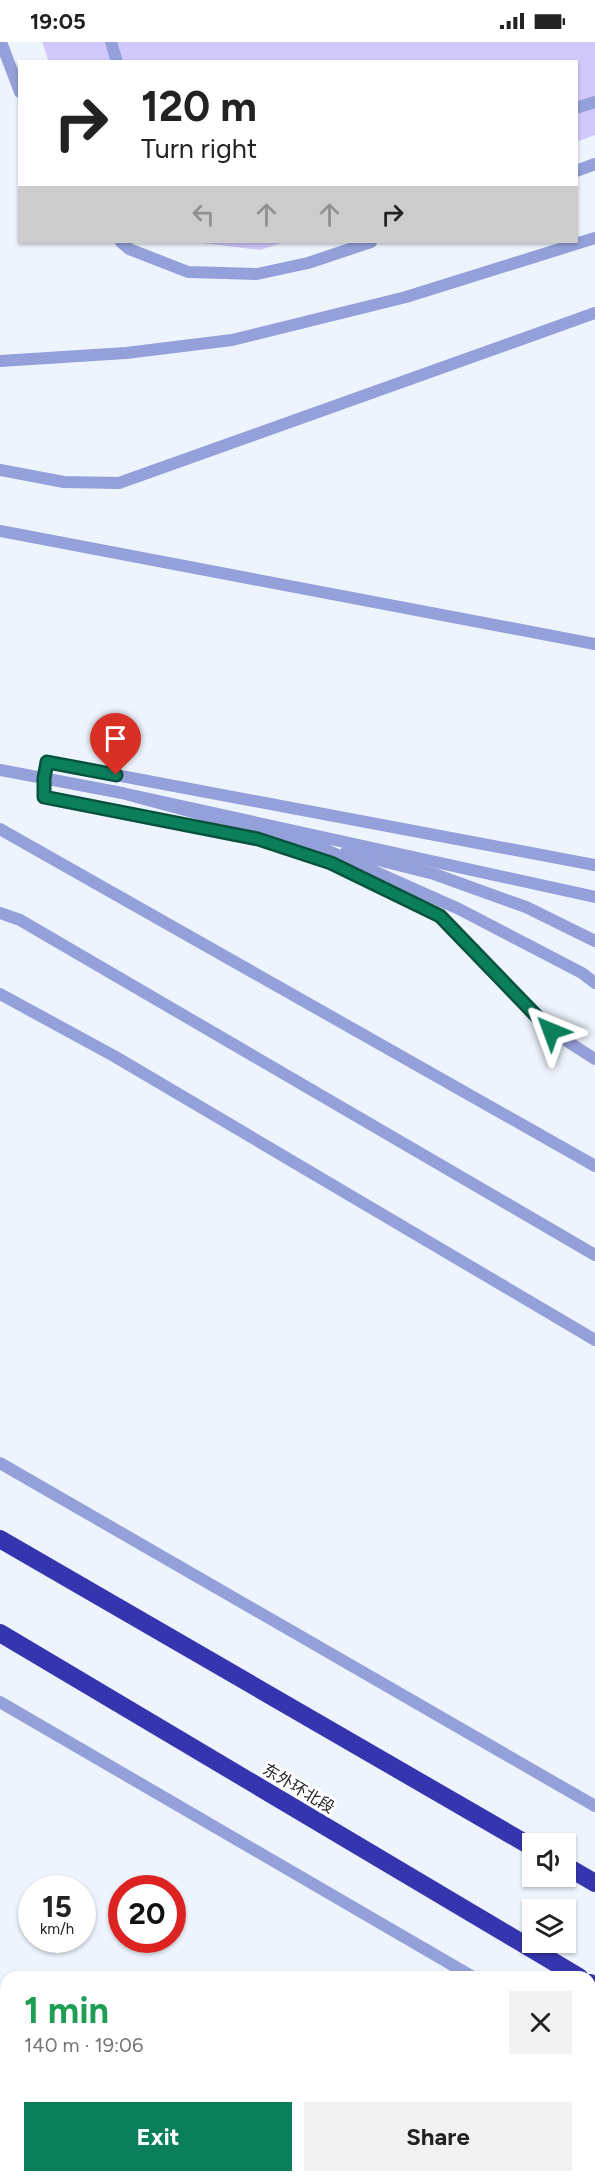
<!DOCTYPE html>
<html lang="en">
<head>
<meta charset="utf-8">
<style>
  :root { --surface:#fff; --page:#f2f2f2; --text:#222; --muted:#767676; --accent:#0b7e5c }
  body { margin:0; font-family:Figtree,"Noto Sans SC",sans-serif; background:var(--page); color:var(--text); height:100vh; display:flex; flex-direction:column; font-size:22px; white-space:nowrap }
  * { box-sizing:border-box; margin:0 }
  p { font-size:20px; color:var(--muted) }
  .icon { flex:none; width:33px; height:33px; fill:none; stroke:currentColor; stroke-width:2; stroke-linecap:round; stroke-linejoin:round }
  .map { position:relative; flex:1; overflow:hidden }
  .side { position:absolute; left:0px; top:1929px; width:596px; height:212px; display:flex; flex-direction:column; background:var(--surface); border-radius:18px 18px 0 0; box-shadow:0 2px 4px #0004 }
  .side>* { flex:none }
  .banner { position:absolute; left:18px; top:18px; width:560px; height:183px; border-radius:0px; box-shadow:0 2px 4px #0004; background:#fff; color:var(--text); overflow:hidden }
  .fabs { position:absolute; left:522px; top:1791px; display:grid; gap:12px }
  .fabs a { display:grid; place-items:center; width:54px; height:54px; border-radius:0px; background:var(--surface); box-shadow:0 2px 4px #0004; font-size:30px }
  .speed { position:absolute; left:18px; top:1833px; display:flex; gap:12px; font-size:30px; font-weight:700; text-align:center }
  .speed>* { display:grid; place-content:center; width:78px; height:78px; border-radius:50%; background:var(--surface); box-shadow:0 2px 4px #0004; line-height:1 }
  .speed small { font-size:15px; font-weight:400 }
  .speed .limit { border:9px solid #d22; background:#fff; color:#111 }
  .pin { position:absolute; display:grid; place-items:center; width:51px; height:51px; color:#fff; margin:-62px -26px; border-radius:50% 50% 50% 0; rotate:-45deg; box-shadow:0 0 6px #0007 }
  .pin .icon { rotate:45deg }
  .me { position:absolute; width:66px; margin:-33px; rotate:316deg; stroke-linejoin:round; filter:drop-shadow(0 0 4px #0008) }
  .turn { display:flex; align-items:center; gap:21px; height:126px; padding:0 24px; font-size:27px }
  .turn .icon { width:78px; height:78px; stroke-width:2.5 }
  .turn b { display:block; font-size:42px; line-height:51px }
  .lanes { display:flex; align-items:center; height:57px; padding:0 24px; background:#0003; justify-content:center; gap:30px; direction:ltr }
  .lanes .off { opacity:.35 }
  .round { display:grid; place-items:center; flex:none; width:63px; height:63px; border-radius:0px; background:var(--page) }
  .head { display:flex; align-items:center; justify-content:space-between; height:102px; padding:0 24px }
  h1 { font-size:36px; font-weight:700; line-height:45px; color:#1e9e55 }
  .primary-button { display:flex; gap:12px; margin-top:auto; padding:12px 24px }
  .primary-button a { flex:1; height:69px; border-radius:0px; background:var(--accent); color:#fff; font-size:24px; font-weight:700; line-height:69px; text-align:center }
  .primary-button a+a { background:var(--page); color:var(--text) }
  .status { display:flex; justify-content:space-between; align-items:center; height:42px; padding:0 30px; background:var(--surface); direction:ltr }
  .status svg { height:16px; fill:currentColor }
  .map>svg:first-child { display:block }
  .green { fill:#d1c8fc }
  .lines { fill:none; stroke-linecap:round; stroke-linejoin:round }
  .lane { stroke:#94a0d9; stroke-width:12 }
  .secondary { stroke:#6876c9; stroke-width:15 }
  .highway { stroke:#3535af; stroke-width:18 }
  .route-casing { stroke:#07523c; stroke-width:15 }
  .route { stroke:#0b7e5c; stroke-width:10 }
  .labels { text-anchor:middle; stroke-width:6; stroke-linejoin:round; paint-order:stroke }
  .street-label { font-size:16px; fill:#212327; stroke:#fff }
</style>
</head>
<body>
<div class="status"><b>19:05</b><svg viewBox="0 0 49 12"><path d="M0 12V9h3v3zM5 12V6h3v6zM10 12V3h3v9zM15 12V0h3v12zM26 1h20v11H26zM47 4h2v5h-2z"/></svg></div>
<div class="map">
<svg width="595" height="2140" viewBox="0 0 595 2140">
  <rect width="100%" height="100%" fill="#eef4fd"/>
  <g class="green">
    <path d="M42,0h553v93l-19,7v-80h-527z"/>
    <path d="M193,200h92l-25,8z"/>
  </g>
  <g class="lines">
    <g class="lane">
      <path d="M1,0l19,50"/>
      <path d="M111,0l6,20"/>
      <path d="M576,66l19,-6"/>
      <path d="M576,129l19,-7"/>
      <path d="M121,200l8,7 59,23 69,2 51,-11 63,-21"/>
      <path d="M0,319l126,-8 106,-13 174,-43 189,-59"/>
      <path d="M0,428l64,12 55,1 476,-170"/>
      <path d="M0,489l595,113"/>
      <path d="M0,728l122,23"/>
      <path d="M0,787l595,337"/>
      <path d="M346,810l88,22 92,33 69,34"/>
      <path d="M595,823l-548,-103 -3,16v19l214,42 73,24 109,53 111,115 44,28"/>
      <path d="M595,855l-473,-104 193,52 144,64 123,64 13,10"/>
      <path d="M0,871l20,7 575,335"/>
      <path d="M0,952l114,62 481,284"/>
      <path d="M0,1421l595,343"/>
      <path d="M0,1660l473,275"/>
      <path d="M590,2003l5,3"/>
    </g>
    <g class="secondary">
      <path d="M0,2031l6,3"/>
      <path d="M183,2134l10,6"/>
    </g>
    <g class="highway">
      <path d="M0,1497l532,308"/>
      <path d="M0,1591l579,344"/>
      <path d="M566,1824l29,17"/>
      <path d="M590,1941l5,3"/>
    </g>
  </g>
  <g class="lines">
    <g class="route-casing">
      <path id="route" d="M116,733l-69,-13 -3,16v19l214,42 73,24 109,53 111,115"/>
    </g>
    <use href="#route" class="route"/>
  </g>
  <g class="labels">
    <g class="street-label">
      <text transform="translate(299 1746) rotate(31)" y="6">东外环北段</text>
    </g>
  </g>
</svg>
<div class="fabs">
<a><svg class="icon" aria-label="sound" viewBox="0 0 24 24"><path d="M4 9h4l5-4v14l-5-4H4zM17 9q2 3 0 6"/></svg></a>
<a><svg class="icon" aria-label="layers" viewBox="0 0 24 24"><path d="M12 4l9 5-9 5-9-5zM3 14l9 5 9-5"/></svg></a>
</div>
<div class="speed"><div>15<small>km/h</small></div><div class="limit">20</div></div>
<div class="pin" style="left:116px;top:733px;background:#d93025"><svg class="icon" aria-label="arrive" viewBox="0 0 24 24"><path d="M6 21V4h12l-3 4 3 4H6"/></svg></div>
<svg class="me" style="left:551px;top:989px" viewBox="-20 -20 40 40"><path d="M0-17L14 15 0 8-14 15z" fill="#0b7e5c" stroke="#fff" stroke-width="4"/></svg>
<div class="banner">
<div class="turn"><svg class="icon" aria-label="right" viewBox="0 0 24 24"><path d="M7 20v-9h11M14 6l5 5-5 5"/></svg><div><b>120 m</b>Turn right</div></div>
<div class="lanes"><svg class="icon off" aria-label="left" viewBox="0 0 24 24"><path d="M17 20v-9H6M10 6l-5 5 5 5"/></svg><svg class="icon off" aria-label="ahead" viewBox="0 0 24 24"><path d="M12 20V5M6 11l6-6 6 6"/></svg><svg class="icon off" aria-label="ahead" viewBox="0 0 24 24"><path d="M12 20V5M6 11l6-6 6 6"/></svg><svg class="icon" aria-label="right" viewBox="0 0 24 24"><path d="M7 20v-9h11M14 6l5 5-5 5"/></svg></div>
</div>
<section class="side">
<div class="head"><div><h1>1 min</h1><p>140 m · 19:06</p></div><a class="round"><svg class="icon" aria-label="close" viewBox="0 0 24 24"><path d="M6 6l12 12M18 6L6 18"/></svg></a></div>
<div class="primary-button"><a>Exit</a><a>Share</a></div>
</section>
</div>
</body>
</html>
